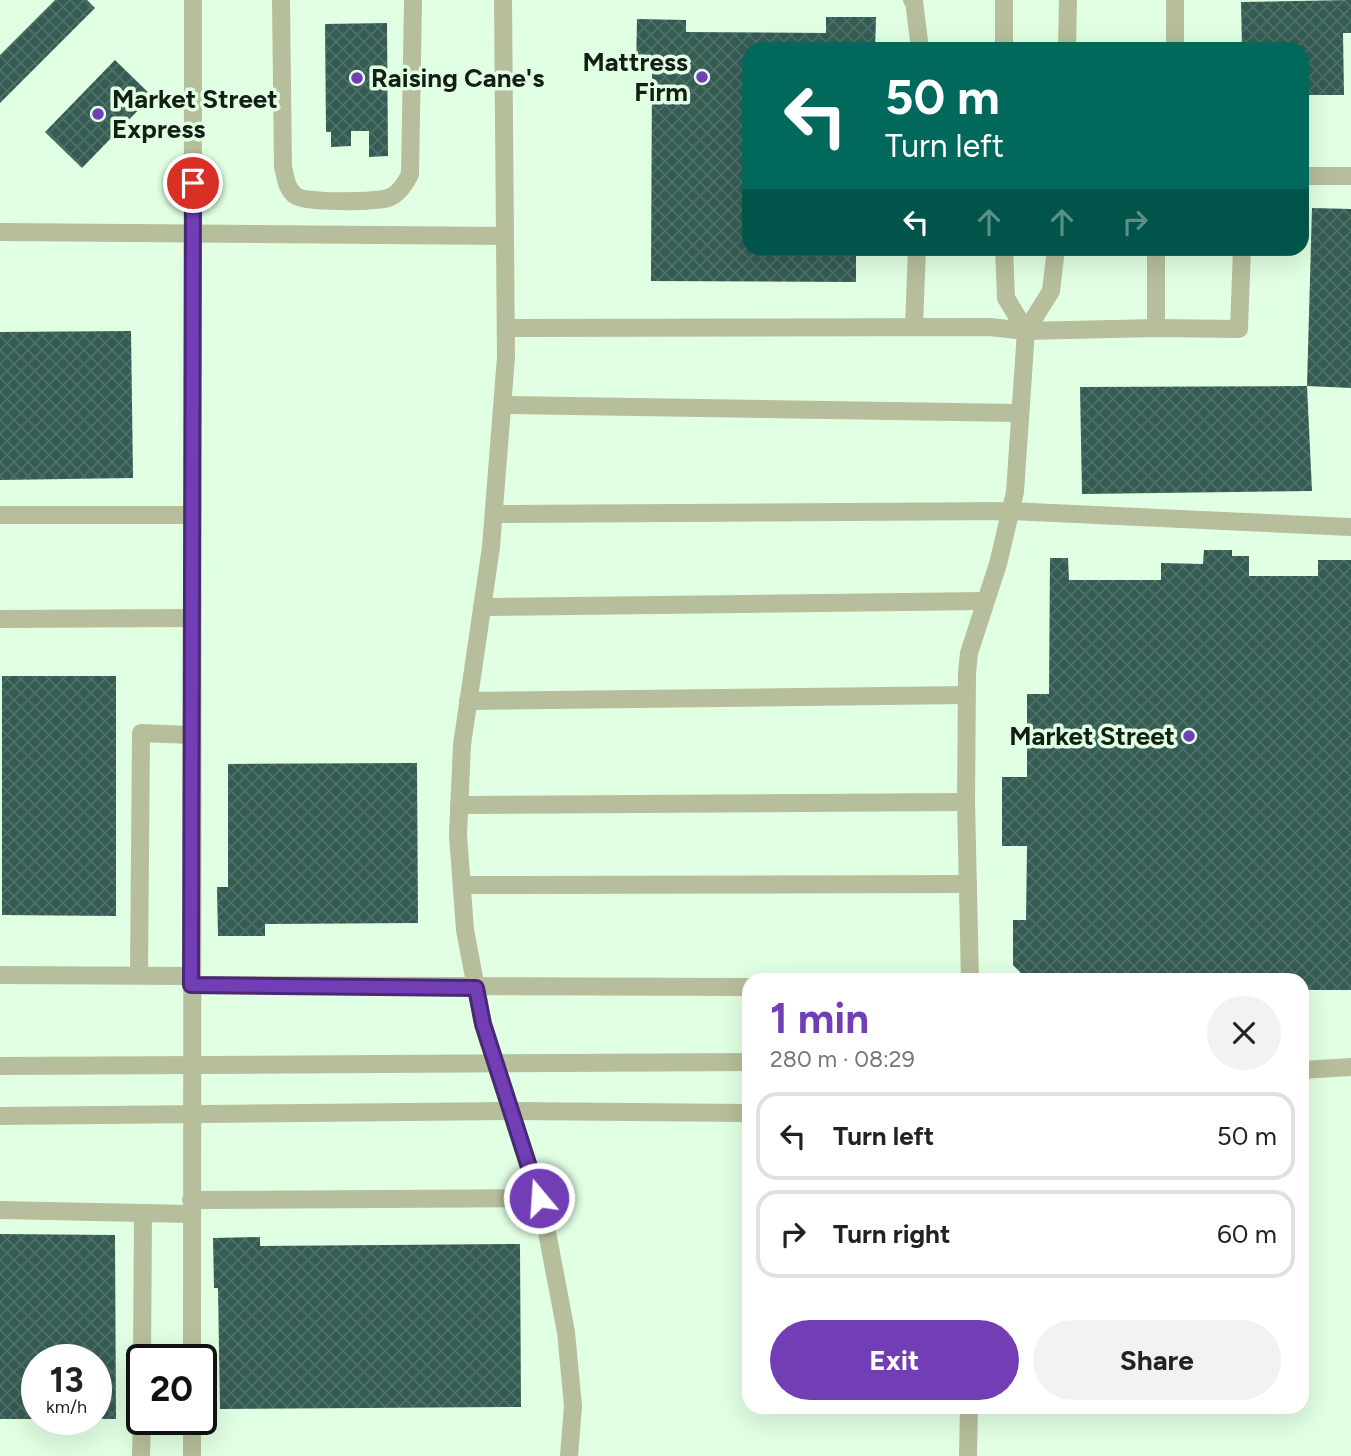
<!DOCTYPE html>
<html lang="en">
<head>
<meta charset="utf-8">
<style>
  :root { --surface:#fff; --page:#f2f2f2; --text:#222; --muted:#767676; --line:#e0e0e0; --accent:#723eb5 }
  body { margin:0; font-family:Figtree,sans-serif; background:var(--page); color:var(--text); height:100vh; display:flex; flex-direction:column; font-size:26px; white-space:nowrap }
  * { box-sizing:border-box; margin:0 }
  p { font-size:23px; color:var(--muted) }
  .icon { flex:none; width:38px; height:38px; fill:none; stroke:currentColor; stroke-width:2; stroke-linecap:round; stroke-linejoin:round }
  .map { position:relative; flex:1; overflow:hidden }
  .panel { position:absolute; left:742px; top:973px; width:567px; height:441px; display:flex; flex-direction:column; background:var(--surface); border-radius:21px; box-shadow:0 7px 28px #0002 }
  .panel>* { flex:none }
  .hud { position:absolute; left:742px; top:42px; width:567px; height:214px; border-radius:21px; box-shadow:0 7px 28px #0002; background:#00695c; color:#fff; overflow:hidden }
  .speed { position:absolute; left:21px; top:1344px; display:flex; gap:14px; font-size:35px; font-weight:700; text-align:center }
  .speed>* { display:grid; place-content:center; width:91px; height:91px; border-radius:50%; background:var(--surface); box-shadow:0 7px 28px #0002; line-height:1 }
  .speed small { font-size:18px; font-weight:400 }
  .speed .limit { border:4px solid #111; border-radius:10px; background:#fff; color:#111 }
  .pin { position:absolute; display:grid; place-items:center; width:60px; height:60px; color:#fff; margin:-30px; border:4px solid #fff; border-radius:50%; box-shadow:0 2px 7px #0007 }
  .me { position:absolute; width:77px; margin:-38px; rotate:342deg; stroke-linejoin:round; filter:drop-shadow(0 0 5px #0008) }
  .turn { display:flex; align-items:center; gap:24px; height:147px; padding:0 28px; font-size:32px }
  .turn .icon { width:91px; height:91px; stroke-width:2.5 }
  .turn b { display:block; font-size:49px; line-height:60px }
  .lanes { display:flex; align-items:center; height:66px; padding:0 28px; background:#0003; justify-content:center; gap:35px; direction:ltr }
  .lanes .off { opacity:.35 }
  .round { display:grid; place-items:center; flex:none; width:74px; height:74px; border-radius:37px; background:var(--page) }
  .overview { display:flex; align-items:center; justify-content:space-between; height:119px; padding:0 28px }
  h1 { font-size:42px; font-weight:700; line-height:52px; color:var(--accent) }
  .primary-button { display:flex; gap:14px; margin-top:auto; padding:14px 28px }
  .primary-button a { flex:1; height:80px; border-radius:42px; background:var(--accent); color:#fff; font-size:28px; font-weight:700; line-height:80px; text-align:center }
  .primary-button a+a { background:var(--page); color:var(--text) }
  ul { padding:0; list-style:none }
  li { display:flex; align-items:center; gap:21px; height:88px; margin:0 14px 10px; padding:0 14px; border:4px solid var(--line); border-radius:21px }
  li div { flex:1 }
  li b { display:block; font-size:26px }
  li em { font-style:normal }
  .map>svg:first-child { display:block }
  .building { fill:url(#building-cross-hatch) }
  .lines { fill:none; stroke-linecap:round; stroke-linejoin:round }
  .lane { stroke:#b7be9b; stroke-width:18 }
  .route-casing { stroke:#4a2876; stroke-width:18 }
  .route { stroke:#723eb5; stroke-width:12 }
  .poi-dot { fill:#723eb5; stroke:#e1ffe3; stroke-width:2.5 }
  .labels { text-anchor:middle; stroke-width:7; stroke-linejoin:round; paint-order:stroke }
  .poi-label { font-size:26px; font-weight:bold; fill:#131e14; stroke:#e1ffe3; text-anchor:end }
</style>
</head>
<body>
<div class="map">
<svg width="1351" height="1456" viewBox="0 0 1351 1456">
  <defs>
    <pattern id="building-cross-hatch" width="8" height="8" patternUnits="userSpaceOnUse" patternTransform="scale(1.75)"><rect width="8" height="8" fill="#355c53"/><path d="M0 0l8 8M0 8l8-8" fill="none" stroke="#4f6f67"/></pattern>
  </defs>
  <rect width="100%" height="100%" fill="#e1ffe3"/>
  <g class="building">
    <path d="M55,0h32l8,8 -95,95v-48z"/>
    <path d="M1351,0v33h-8l1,62h-42v-46h-60l-1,-47z"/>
    <path d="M826,17h50l-1,32h-126v199h107v34l-205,-1 1,-211h-16l1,-51 49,1v12l140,1z"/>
    <path d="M387,23l1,133 -19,1v-26h-18v15l-20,1v-15h-5l-1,-108z"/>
    <path d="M115,60l37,36 -70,72 -37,-36z"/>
    <path d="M1312,208l39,1v179l-44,-2z"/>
    <path d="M131,331l2,147 -133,2v-148z"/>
    <path d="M1307,386l5,105 -230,3 -2,-107z"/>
    <path d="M1204,550h28v6h17v20h69v-16h33v430h-49v-10h-274l-15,-15v-45h13l1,-74h-25v-69h25v-83h22l1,-136h18l1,22h92v-17l42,1z"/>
    <path d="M2,676h114v240l-114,-1z"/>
    <path d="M417,763l1,160 -153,1v12h-47l-1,-49h11v-123z"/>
    <path d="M0,1234l115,1 1,184h-20v-59h-59v59h-37z"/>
    <path d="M260,1237v9l260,-2 1,163 -301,2 -2,-121h-4l-1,-50z"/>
  </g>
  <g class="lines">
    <g class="lane">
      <path d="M281,0l2,167c3,11 3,22 13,29 10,7 78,6 92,2 10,-3 18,-15 22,-24l3,-174"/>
      <path d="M503,0l3,357 -15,190 -29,198 -4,90 7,95 18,94 60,187 23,121 7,74 -4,50"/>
      <path d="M912,0l2,1 6,48"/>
      <path d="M1175,0v49"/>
      <path d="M1004,49v-49"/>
      <path d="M1067,49l1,-49"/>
      <path d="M1302,176h49"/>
      <path d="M0,232l505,4"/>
      <path d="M1004,248l2,50 20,33"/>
      <path d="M1156,248v80"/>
      <path d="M914,327l3,-79"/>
      <path d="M506,328l484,-1 36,4 130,-3 83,1 3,-81"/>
      <path d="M503,405l516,8"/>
      <path d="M494,514l517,-3 340,16"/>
      <path d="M0,515h192"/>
      <path d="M482,607l503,-6"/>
      <path d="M0,619l192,-1"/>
      <path d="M468,701l498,-6"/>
      <path d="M459,805l507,-3"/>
      <path d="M462,885l506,-1"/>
      <path d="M0,975l191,1"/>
      <path d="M139,975l2,-242 51,2"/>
      <path d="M970,980l-4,-178 1,-129 2,-20 29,-89 17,-72 11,-161 25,-40 5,-43"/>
      <path d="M191,985l558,2"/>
      <path d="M0,1066l749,-4"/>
      <path d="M1302,1070l49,-3"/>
      <path d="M0,1116l511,-5 238,2"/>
      <path d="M191,1200l348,-2"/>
      <path d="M0,1210l143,3"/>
      <path d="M142,1360l1,-147 48,1"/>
      <path d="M192,1360l1,-1360"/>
      <path d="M192,1419v37"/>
      <path d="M141,1456l1,-41"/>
      <path d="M968,1456l1,-49"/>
    </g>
  </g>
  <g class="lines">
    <g class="route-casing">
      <path id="route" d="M193,183l-2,802 285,3 7,36 56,174"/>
    </g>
    <use href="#route" class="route"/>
  </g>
  <g class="poi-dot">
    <circle cx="702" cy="77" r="7"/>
    <circle cx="357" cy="78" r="7"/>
    <circle cx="98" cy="114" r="7"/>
    <circle cx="1189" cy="736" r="7"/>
  </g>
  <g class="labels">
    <g class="poi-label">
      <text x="688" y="71">Mattress<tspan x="688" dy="30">Firm</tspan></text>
      <text x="371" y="87" text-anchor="start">Raising Cane's</text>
      <text x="112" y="108" text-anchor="start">Market Street<tspan x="112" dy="30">Express</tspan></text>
      <text x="1175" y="745">Market Street</text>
    </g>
  </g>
</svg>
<div class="speed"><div>13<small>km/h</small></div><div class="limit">20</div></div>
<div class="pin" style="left:193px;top:183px;background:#d93025"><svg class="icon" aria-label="arrive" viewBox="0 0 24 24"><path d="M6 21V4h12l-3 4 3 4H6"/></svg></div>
<svg class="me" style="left:539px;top:1198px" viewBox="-20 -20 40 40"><circle r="17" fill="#723eb5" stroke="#fff" stroke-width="3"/><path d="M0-11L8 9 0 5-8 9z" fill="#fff"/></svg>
<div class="hud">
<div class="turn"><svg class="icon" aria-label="left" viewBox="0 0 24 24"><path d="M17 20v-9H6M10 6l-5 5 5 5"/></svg><div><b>50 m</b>Turn left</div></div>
<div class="lanes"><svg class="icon" aria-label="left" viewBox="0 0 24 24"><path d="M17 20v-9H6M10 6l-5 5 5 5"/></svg><svg class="icon off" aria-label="ahead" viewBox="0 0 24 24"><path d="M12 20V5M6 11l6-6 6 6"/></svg><svg class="icon off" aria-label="ahead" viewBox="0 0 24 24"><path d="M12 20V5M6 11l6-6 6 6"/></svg><svg class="icon off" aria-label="right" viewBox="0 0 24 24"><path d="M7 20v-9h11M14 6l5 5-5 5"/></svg></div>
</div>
<section class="panel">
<div class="overview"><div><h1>1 min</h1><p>280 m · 08:29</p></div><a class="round"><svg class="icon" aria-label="close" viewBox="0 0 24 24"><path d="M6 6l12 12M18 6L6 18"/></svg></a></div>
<ul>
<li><svg class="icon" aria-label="left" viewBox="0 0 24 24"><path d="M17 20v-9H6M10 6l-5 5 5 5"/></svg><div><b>Turn left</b></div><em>50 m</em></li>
<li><svg class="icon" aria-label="right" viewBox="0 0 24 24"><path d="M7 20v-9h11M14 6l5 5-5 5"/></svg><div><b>Turn right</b></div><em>60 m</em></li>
</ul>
<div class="primary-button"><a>Exit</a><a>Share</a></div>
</section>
</div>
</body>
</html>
